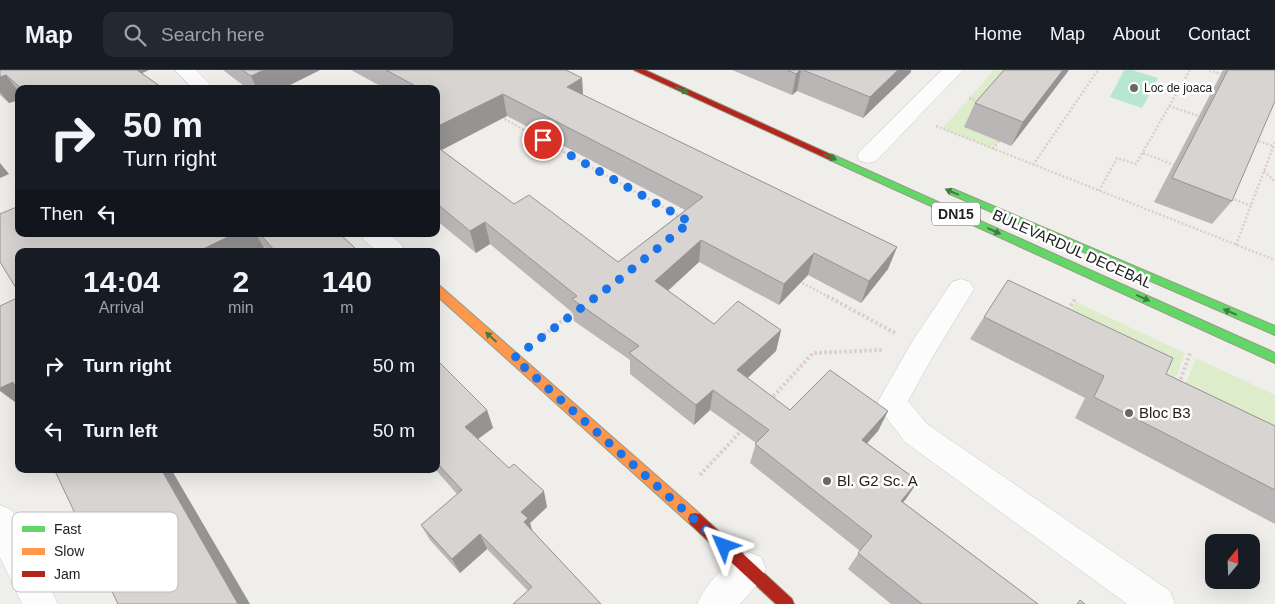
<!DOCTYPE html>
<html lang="en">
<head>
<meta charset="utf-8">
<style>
  :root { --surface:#171b24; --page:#242831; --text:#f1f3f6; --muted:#9ea1a6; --line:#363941 }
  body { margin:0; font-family:Helvetica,sans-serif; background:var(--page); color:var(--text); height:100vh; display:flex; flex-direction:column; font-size:19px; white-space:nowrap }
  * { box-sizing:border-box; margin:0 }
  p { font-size:16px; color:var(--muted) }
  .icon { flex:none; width:28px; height:28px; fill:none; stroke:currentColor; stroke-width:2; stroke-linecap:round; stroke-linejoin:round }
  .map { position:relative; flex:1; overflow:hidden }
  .sheet { position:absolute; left:15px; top:178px; width:425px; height:225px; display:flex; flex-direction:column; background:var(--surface); border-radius:10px; box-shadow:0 5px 20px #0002 }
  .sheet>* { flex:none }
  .top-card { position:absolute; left:15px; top:15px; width:425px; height:152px; border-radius:10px; box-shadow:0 5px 20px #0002; background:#171b24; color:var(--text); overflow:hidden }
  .needle { width:32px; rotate:19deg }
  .fabs { position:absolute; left:1205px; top:464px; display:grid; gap:10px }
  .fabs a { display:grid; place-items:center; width:55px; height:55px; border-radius:10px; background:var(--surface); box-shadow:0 5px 20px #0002; font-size:25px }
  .pin { position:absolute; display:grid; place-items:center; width:42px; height:42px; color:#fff; margin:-21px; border:2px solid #fff; border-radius:50%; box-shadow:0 1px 5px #0007 }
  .me { position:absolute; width:55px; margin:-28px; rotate:313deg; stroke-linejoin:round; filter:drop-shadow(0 0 4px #0008) }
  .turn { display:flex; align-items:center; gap:18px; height:105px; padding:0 25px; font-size:22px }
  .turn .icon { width:65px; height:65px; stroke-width:2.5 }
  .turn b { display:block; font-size:35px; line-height:42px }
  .then { display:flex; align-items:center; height:48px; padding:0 25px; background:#0003; gap:10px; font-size:19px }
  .eta { display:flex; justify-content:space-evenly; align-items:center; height:85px; text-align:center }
  .eta b { font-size:30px; font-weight:800; line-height:35px }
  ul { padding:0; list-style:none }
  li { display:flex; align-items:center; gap:15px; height:65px; padding:0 25px }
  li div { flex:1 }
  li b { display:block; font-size:19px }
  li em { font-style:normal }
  header { display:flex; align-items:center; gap:30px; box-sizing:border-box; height:70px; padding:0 25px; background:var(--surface); border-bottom:1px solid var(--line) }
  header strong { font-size:24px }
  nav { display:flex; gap:28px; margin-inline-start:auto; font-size:18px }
  .search { width:350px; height:45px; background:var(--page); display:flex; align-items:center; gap:12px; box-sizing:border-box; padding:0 18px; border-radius:10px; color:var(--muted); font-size:19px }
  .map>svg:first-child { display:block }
  .grass { fill:#ddeccb }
  .pitch { fill:#b7e6d2 }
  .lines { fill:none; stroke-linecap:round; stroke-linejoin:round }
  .street-casing { stroke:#c9c8c7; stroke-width:1 }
  .fast-casing { stroke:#999a82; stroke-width:2 }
  .slow-casing { stroke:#999a82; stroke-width:2 }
  .jam-casing { stroke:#999a82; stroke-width:2 }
  .path-far1 { stroke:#dccecd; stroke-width:2.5; stroke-dasharray:2 2; stroke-linecap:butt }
  .path { stroke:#dccecd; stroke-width:4; stroke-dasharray:2.5 2.5; stroke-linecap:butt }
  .street { fill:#fdfcfc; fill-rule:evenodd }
  .fast { fill:#63d668; fill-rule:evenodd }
  .slow { fill:#ff974d; fill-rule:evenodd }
  .jam { fill:#b3261e; fill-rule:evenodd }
  .wall { fill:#b9b6b5; fill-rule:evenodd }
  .shaded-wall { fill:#969493 }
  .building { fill:#d7d4d2; stroke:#969493 }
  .oneway { fill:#427c45 }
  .route { stroke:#1a73e8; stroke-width:9; stroke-dasharray:0 16.2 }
  .poi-dot { fill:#6a6968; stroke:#fff; stroke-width:2 }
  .labels { text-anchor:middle; stroke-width:5; stroke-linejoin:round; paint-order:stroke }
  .far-poi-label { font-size:12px; fill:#222; stroke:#fff; text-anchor:start }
  .shield { fill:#fff; stroke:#646464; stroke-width:1 }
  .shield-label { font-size:14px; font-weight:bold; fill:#222 }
  .street-label { font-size:15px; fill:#222; stroke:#fff }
  .poi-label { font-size:15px; fill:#222; stroke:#fff; text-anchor:start }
  .key { fill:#fff; stroke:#bdbdbd; stroke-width:1 }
  .key-label { font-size:14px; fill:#222 }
</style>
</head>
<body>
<header>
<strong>Map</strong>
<div class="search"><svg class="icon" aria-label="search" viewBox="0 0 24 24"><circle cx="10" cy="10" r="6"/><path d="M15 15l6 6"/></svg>Search here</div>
<nav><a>Home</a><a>Map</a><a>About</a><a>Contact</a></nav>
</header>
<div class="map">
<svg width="1275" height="534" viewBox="0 0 1275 534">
  <rect width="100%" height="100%" fill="#f0eeeb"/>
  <g class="grass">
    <path d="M994,0h19l-14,71 -6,8 -51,-20z"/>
    <path d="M1076,232l109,51 -19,51 -108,-72z"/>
    <path d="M1196,288l79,37v62l-99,-49z"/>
  </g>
  <path class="pitch" d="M1124,0h8l26,8 -16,30 -32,-11z"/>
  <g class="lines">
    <g class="street-casing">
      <g id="street">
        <path d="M175,0h21l19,19h-22z"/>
        <path d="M942,0h21l-87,91 -8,2 -8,-2 -3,-5 3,-5z"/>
        <path d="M361,164h28l13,11 3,6h-28l-13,-11z"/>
        <path d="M961,209l9,3 4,7 -41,67 -25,45 19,23 243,167 5,13h-48l-222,-162 -23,-30 -5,-9 36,-63 39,-58z"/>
        <path d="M0,435l12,5 46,94h-36l-22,-47z"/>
        <path d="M749,482l12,5 5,12 -5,12 -21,23h-43c9,-21 31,-44 52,-52z"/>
      </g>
    </g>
    <g class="fast-casing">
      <g id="fast">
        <path d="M831,84l444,199v10l-447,-204 -2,-2z"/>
        <path d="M953,119l322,137v9l-325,-141 -2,-2z"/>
      </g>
    </g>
    <g class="slow-casing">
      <path id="slow" d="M436,215l4,1 260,228 2,5 -2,5 -5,1 -5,-1 -254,-229z"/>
    </g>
    <g class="jam-casing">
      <g id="jam">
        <path d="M634,0h11l191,87 -5,3 -3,-1z"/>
        <path d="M695,443l5,1 92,85 2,5h-18l-86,-80 -2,-5 2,-5z"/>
      </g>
    </g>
    <g class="path-far1">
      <path d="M1209,0l12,4"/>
      <path d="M969,28l10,4"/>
      <path d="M1169,36l30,10"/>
      <path d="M501,47l180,100"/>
      <path d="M936,56l339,134"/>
      <path d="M1255,70l18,6"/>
      <path d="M993,79l6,-8"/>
      <path d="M1143,83l31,12"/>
      <path d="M1033,95l65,-95"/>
      <path d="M1264,101l11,11"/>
      <path d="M1099,121l18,-33 19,6 54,-94"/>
      <path d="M1231,128l20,8"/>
      <path d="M1236,175l39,-103"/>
      <path d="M799,211l30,16"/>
    </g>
    <g class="path">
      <path d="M827,226l68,37"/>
      <path d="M1068,240l7,-11"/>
      <path d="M540,268l35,-27"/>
      <path d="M1179,314l11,-31"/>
      <path d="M770,330l43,-47 70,-3"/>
      <path d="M700,405l42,-45"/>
    </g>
    <use href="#street" class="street"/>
    <use href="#fast" class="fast"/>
    <use href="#slow" class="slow"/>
    <use href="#jam" class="jam"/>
  </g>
  <g class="wall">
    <path d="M0,0h149l-7,3 22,16h-145v11l-10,3 -9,-8z"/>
    <path d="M223,0h97l-38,19h-34z"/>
    <path d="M351,0h215l16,8 1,17 314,152 -9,22 -27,34 -53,-28 -29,30 -80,-43 -31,29 46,33 67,6 -5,21 -29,27 43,32 98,1 -10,20 -11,12 51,38 -15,21 135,102h-147l-43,-35 12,-18 -110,-88 6,-20 -46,-33 -16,15 -64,-51v-14l-56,-39 -1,-8 -83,-69 -14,9 -40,-33v-131h-50zM507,46l178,94 -67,52 -104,-58 -73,-54z"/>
    <path d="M732,0h179v2l-48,46 -66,-27 -5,4z"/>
    <path d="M1004,0h65l-58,76 -47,-19 11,-24z"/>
    <path d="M1223,0h52l-43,131 -20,23 -58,-22z"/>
    <path d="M0,142l19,22h321l18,17h-90l-4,-4v1l-245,3z"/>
    <path d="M984,247l182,57 109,52v98l-200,-106 10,-20 -115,-59z"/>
    <path d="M436,289l51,51 6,18 -15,11 69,68 -17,16 2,7 69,74 -73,-13 -41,-42 -27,24 -30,-33 -9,-15 36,-31 -22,-25h1z"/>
  </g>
  <g class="shaded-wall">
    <path d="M125,0h24l-19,8z"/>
    <path d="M264,0h56l-38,19h-25l-6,-13z"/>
    <path d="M800,0h1l-4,21 -5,4 4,-21z"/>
    <path d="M898,0h13v2l-48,46 7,-21z"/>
    <path d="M1063,0h6l-58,76 12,-24z"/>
    <path d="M6,5l13,17v8l-10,3 -9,-11v-15z"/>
    <path d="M582,8l1,22 -16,-13z"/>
    <path d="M503,24l4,22 -71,37v-26z"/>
    <path d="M0,93l9,11 -9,4z"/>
    <path d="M485,152l5,22 -14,9 -6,-22z"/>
    <path d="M234,164h22l8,14 -6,3h-59z"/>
    <path d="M701,170l-2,22 -45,41 1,-22z"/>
    <path d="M897,177l-9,22 -27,34 8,-22z"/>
    <path d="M814,183l-6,22 -29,30 5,-21z"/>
    <path d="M781,260l-5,21 -42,40 3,-21z"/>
    <path d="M13,312l6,5v18l-19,-14v-3z"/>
    <path d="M713,320l-3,20 -16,15 2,-20z"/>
    <path d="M487,340l6,18 -22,16 -6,-17z"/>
    <path d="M888,341l-10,20 -25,28 9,-19z"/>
    <path d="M161,399h10l79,135h-12z"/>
    <path d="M918,411l-12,18 -17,19 12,-17z"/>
    <path d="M544,421l3,16 -17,16 3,10 -4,4 -8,-25z"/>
    <path d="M480,464l7,15 -27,24 -8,-14z"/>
  </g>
  <g class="building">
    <path d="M0,0h137l27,19h-142l-16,-14 -6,2z"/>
    <path d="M242,0h22l-13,6z"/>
    <path d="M386,0h180l16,8 -15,9 330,160 -28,34 -55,-28 -30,31 -83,-44 -46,41 59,43 24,-23 43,29 -44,40 53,40 40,-40 58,41 -26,29 56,41 -17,20 137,103h-116l-64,-51 14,-17 -117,-92 14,-14 -56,-40 -17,15 -67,-52 10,-7 -67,-47 5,-3 -92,-74 -15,9 -34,-28v-57l78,58 15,-9 89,67 85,-65 -200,-103 -67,33v-38h-15z"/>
    <path d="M787,0h13l-4,4z"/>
    <path d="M803,0h95l-28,27z"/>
    <path d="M1004,0h59l-40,52 -48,-19z"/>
    <path d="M1228,0h47v31l-43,100 -60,-23z"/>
    <path d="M19,136v28h215l-35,17h-180v42l-19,-31v-48z"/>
    <path d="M260,164h80l18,17h-83z"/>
    <path d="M1008,210l165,78 -7,16 109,52v64l-181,-93 10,-21 -120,-59z"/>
    <path d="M19,227v98l-6,-13 -13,6v-82z"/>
    <path d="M436,289l51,51 -22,17 44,41 5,-4 30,27 -23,21 7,6 -4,4 77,82h-88l19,-17 -52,-53 -28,25 -31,-34 41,-35 -26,-28z"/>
    <path d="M54,399h107l77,135h-120z"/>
    <path d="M1080,530l5,4h-8z"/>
  </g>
  <defs><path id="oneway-solid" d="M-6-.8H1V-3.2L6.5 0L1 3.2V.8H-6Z" transform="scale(1.25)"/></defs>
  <g class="oneway">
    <use href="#oneway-solid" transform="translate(682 20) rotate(25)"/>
    <use href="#oneway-solid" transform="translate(830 87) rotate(24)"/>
    <use href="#oneway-solid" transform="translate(952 122) rotate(-157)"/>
    <use href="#oneway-solid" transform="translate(994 161) rotate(24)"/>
    <use href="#oneway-solid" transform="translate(1143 228) rotate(24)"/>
    <use href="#oneway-solid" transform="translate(1230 242) rotate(-157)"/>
    <use href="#oneway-solid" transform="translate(491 267) rotate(-138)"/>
  </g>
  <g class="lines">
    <path class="route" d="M543,70l147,82 -74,60 -102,76 210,188"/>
  </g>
  <g class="poi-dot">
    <circle cx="1134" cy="18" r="5"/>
    <circle cx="1129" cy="343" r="5"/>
    <circle cx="827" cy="411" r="5"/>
  </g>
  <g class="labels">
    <g class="far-poi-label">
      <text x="1144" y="22">Loc de joaca</text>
    </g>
    <rect class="shield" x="932" y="132.5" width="48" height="23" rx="4"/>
    <g class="shield-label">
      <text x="956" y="149">DN15</text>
    </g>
    <g class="street-label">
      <text transform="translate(1072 179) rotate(24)" y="5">BULEVARDUL DECEBAL</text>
    </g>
    <g class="poi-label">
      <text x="1139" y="348">Bloc B3</text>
      <text x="837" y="416">Bl. G2 Sc. A</text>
    </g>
  </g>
  <rect x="12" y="442" width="166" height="80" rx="8" class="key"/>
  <rect x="22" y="456" width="23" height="6" fill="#63d668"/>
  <rect x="22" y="478" width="23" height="7" fill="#ff974d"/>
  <rect x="22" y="501" width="23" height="6" fill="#b3261e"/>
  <g class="key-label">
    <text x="54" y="464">Fast</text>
    <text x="54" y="486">Slow</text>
    <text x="54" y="509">Jam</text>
  </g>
</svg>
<div class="fabs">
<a><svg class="needle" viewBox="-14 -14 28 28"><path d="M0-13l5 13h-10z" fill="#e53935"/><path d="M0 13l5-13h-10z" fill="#9ea1a6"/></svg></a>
</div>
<div class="pin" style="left:543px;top:70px;background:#d93025"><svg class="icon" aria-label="arrive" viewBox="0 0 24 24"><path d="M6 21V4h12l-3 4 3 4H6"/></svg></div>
<svg class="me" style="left:724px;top:476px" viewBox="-20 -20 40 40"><path d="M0-17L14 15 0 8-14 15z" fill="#1a73e8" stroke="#fff" stroke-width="4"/></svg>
<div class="top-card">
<div class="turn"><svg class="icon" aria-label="right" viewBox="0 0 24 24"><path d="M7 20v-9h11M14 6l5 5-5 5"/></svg><div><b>50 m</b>Turn right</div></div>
<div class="then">Then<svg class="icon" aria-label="left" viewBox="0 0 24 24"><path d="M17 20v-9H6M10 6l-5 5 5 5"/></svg></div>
</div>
<section class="sheet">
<div class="eta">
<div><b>14:04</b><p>Arrival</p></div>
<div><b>2</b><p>min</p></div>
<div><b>140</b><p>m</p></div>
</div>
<ul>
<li><svg class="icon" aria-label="right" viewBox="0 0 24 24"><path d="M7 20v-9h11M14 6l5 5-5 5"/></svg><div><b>Turn right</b></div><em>50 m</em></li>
<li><svg class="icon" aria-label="left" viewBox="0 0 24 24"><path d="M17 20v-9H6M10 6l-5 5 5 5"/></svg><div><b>Turn left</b></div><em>50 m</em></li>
</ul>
</section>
</div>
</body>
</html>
